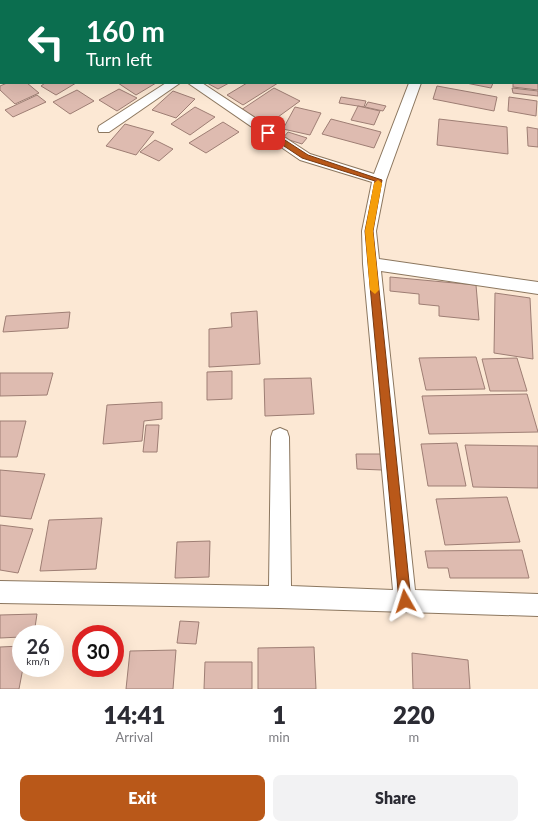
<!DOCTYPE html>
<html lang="en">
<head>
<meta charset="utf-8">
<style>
  :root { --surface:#fff; --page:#f2f2f3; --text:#2b2b33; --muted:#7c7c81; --accent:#b95819 }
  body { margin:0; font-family:Lato,sans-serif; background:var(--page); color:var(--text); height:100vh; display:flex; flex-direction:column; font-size:15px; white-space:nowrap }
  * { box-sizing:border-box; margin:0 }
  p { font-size:13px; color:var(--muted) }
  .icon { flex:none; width:22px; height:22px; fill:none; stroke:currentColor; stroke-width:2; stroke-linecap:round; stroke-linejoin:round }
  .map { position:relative; height:689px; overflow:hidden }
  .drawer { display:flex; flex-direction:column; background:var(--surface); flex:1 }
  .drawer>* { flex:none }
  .hud { position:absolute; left:0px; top:0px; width:538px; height:84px; box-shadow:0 4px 16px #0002; background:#0b6e4f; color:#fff; overflow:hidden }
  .speed { position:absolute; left:12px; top:625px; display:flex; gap:8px; font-size:20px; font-weight:700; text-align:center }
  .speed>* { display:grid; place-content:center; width:52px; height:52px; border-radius:50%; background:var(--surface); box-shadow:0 4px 16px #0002; line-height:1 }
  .speed small { font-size:10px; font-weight:400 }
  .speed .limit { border:6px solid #d22; background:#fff; color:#111 }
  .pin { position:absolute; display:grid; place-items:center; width:34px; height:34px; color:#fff; margin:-17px; border-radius:8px; box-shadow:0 2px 6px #0006 }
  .me { position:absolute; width:44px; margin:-22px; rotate:354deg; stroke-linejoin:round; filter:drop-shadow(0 0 3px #0008) }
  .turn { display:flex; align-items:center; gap:14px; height:84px; padding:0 20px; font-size:18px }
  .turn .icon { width:52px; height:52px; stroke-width:2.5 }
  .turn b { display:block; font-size:28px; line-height:34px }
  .eta { display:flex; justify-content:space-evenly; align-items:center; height:68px; text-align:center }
  .eta b { font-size:24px; font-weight:800; line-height:28px }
  .primary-button { display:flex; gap:8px; margin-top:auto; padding:8px 20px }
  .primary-button a { flex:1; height:46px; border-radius:8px; background:var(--accent); color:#fff; font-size:16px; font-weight:800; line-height:46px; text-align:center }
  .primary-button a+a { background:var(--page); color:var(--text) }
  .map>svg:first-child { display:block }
  .building { fill:#debbb0; stroke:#9e7e74 }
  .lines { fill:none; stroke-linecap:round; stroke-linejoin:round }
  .minor-casing { stroke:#8c775f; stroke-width:2 }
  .minor { fill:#fff; fill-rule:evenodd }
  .route { fill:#b95819; stroke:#783910 }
  .slow { fill:#f59e0b }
</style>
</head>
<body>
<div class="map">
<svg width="538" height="689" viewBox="0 0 538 689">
  <rect width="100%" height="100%" fill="#fce8d4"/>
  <g class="building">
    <path d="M537,68l1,22 -25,-3v-4h24z"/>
    <path d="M7,83h20l12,10 -24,11 -15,-14v-4z"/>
    <path d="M45,83h31l-20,12 -15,-9z"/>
    <path d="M118,83h38l-20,12z"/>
    <path d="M207,83h22l-11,6z"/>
    <path d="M247,83h31l-35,22 -16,-10z"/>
    <path d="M466,83h27l-2,5z"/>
    <path d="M437,86l60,11 -3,14 -61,-12z"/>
    <path d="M274,88l26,13 -33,24 -26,-15z"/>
    <path d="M512,88l26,3v5l-25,-3z"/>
    <path d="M119,89l18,9 -20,13 -18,-11z"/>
    <path d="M77,90l17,11 -24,13 -17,-12z"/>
    <path d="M173,91l22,8 -19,19 -24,-8z"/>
    <path d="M37,95l9,7 -33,15 -8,-7z"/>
    <path d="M341,97l25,4 -2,6 -25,-4z"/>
    <path d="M509,97l28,4 -1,15 -28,-5z"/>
    <path d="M368,102l18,4 -3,5 -18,-4z"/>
    <path d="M358,106l22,5 -6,14 -23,-5z"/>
    <path d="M195,107l20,10 -25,18 -19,-11z"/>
    <path d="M295,107l26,6 -11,22 -27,-6z"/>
    <path d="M331,119l50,13 -7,16 -52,-14z"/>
    <path d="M439,119l68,8 1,27 -71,-9z"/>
    <path d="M223,122l16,10 -33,21 -17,-10z"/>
    <path d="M125,124l29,8 -18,23 -30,-9z"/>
    <path d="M527,127l11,2v18l-10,-1z"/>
    <path d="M288,132l19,6 -5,6 -19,-6z"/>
    <path d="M155,140l18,9 -14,12 -19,-9z"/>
    <path d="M390,277l86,8 3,35 -40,-4v-10l-20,-2v-10l-29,-3z"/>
    <path d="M495,293l35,5 3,61 -39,-6z"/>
    <path d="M257,311l3,53 -51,3v-38l23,-2 -1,-14z"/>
    <path d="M70,312l-2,16 -65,4 3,-16z"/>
    <path d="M476,357l9,32 -59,1 -7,-32z"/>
    <path d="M517,358l10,33h-37l-8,-32z"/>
    <path d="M232,371v28l-25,1v-28z"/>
    <path d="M0,373h53l-6,22 -47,1z"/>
    <path d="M311,378l3,36 -49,2 -1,-37z"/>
    <path d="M527,394l11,38 -109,2 -7,-38z"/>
    <path d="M162,402v17l-18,2 -2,20 -39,3 4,-39z"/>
    <path d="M0,421h26l-9,36h-17z"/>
    <path d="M146,425h13l-2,27h-14z"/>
    <path d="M457,443l9,43h-38l-7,-42z"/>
    <path d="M465,445l73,1v42l-65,-1z"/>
    <path d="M356,454h25l1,16 -25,-1z"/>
    <path d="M0,470l45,4 -14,45 -31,-3z"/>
    <path d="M507,497l13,45 -75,3 -9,-46z"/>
    <path d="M102,518l-6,51 -56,2 9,-51z"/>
    <path d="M0,525l33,4 -15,44 -18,-3z"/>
    <path d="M210,541l-1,36 -34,1 2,-36z"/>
    <path d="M522,550l7,28h-79l-2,-10h-20l-3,-17z"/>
    <path d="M37,614l-3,20h-13v3l-21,1v-23z"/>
    <path d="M180,621l19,1 -3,22 -19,-1z"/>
    <path d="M21,646v22h2l-4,21h-19v-42z"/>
    <path d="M314,647l2,42h-58v-41z"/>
    <path d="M176,650l-3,39h-47l4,-38z"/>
    <path d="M412,653l56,7 2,29h-57z"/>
    <path d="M205,662h47v27h-48z"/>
  </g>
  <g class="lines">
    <g class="minor-casing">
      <g id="minor">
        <path d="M464,0h11l1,1h-11z"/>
        <rect x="537" y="33" width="1" height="6"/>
        <path d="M166,83h14l-71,49h-10l-1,-3 1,-3z"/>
        <path d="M188,83h14l108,71 64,20 35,-91h12l-35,97 -10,51 3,28 159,23v12l-157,-23 34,319 123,4v22l-258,-8 -280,-5v-22l269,5 2,-149 2,-6 7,-3 7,3 2,6 2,149 102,4 -30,-326 -1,-33 10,-49 -72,-22z"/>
      </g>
    </g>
    <use href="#minor" class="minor"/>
  </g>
  <path class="route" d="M266,131h5l37,24 74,25 -9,51 38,370 -2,4 -4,2 -4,-2 -2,-4 -34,-370 10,-50 -73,-23 -36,-24z"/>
  <path class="slow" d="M378,180l4,3 -9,48 6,59 -4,4 -5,-4 -5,-59 9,-48z"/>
</svg>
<div class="speed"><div>26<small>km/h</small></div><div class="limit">30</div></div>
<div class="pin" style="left:268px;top:133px;background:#d93025"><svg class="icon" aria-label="arrive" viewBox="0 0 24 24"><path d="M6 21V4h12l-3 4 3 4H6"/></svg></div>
<svg class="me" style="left:405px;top:601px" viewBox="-20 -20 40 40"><path d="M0-17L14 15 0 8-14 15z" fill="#b95819" stroke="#fff" stroke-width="4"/></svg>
<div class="hud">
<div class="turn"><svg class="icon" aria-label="left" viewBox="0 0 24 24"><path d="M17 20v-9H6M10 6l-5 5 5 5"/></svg><div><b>160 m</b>Turn left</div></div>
</div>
</div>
<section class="drawer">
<div class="eta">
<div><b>14:41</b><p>Arrival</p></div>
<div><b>1</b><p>min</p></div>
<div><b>220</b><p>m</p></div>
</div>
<div class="primary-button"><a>Exit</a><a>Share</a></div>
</section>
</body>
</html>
